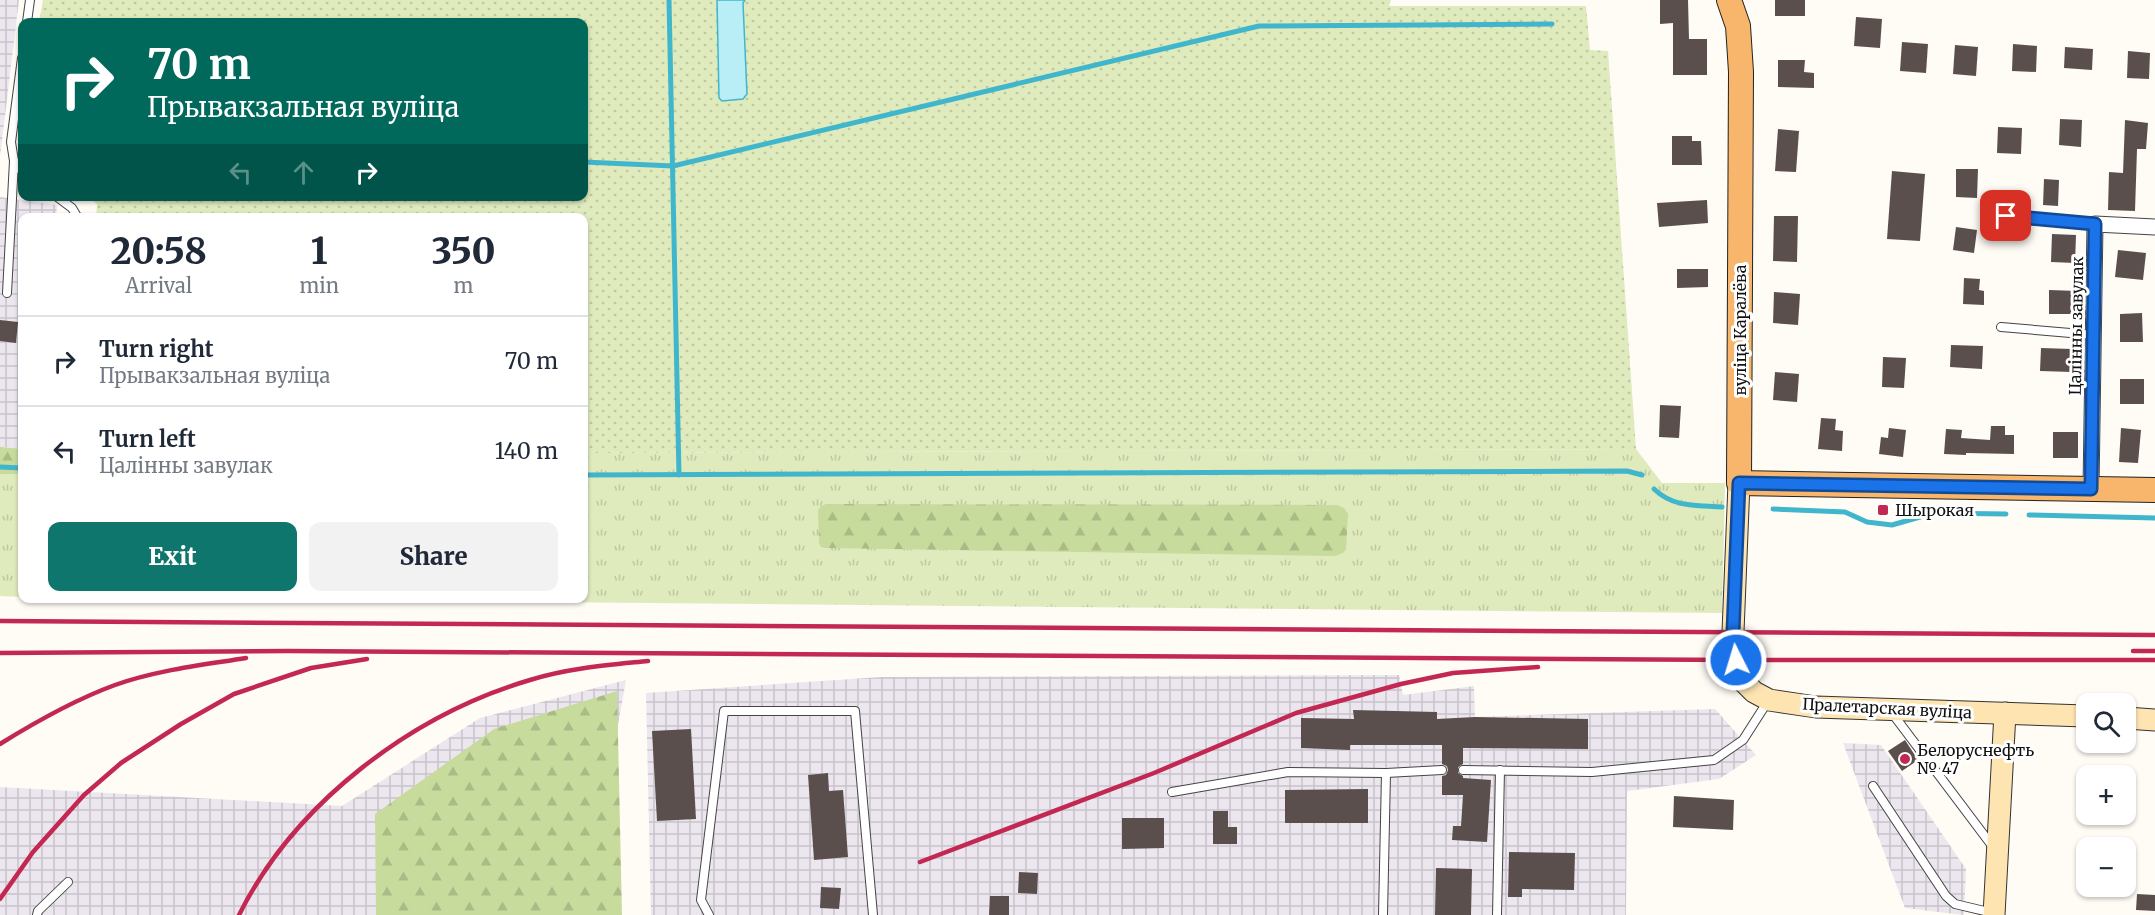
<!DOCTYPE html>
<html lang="en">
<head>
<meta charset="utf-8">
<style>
  :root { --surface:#fff; --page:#f2f2f3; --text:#1f2937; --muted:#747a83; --line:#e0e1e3; --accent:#0f766e }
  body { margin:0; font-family:Merriweather,serif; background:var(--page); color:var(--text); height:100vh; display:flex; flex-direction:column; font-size:22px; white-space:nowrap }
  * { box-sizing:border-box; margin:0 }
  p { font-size:20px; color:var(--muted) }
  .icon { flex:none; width:33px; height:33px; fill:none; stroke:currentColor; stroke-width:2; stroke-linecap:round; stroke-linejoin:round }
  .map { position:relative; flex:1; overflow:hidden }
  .details { position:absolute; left:18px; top:213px; width:570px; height:390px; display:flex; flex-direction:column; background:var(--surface); border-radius:12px; box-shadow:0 2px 4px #0004 }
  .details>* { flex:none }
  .banner { position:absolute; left:18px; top:18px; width:570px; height:183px; border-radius:12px; box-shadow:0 2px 4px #0004; background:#00695c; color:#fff; overflow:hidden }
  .buttons { position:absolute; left:2076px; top:693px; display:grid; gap:12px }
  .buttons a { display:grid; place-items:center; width:60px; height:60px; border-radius:12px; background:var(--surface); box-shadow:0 2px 4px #0004; font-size:30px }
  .pin { position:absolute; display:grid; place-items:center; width:51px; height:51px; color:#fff; margin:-26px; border-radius:12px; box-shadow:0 3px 9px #0006 }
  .me { position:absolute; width:66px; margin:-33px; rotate:355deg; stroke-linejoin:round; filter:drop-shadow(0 0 4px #0008) }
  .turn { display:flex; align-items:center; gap:21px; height:126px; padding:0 30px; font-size:27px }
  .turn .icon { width:78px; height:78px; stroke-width:2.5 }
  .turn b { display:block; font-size:42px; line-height:51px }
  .lanes { display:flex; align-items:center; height:57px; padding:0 30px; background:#0003; justify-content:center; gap:30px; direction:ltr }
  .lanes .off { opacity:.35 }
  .eta { display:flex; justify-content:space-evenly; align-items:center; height:102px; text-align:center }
  .eta b { font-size:36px; font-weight:800; line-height:42px }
  .cta { display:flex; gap:12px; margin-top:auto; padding:12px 30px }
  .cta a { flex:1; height:69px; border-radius:12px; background:var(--accent); color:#fff; font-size:24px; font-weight:800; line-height:69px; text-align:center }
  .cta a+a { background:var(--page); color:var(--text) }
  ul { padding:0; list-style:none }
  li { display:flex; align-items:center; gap:18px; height:90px; padding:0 30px; border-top:2px solid var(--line) }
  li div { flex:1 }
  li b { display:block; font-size:22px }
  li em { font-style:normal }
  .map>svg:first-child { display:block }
  .industrial { fill:url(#industrial-grid) }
  .grass { fill:url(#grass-tufts) }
  .forest { fill:url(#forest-firs) }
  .garden { fill:url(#garden-dots) }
  .water { fill:#b9eef6; stroke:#40b6cd; stroke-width:1.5 }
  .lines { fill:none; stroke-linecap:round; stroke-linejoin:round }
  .stream { stroke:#40b6cd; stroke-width:5 }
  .building { fill:#5a4f4d }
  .service-casing { stroke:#444; stroke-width:10 }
  .minor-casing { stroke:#444; stroke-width:17 }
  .secondary-casing { stroke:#333; stroke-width:23 }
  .primary-casing { stroke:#222; stroke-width:26 }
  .service { stroke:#fff; stroke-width:8 }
  .minor { stroke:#fff; stroke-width:15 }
  .secondary { stroke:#fee4b1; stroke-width:21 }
  .primary { stroke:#f7b66c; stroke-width:24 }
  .rail { stroke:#c22852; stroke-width:4.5 }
  .route-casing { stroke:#114b97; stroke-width:15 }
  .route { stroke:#1a73e8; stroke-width:10 }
  .poi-dot { fill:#c22852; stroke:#fff; stroke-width:2 }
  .labels { text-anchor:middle; stroke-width:6; stroke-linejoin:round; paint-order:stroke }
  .street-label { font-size:16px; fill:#111; stroke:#fff }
  .poi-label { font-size:16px; fill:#111; stroke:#fff; text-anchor:start }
</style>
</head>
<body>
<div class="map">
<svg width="2155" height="915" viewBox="0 0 2155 915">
  <defs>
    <pattern id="industrial-grid" width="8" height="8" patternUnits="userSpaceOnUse" patternTransform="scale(1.5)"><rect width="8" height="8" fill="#ece6ef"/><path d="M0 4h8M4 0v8" fill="none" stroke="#c9c4cc"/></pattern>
    <pattern id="grass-tufts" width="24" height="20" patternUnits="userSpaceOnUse" patternTransform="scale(1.5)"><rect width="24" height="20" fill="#dfeabd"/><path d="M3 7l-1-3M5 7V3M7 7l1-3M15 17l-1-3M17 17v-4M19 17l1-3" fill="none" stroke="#bec8a1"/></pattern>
    <pattern id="forest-firs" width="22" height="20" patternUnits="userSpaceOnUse" patternTransform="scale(1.5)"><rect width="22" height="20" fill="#c7db9c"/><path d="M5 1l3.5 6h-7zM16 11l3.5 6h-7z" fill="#aabb85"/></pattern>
    <pattern id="garden-dots" width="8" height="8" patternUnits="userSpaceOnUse" patternTransform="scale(1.5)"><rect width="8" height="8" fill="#dfeabd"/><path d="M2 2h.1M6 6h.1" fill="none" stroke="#bec8a1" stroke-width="1.8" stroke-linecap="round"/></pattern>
  </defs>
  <rect width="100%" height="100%" fill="#fffbf5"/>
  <g class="industrial">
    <path d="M0,0h19l-19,157z"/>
    <path d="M0,197l57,8 -1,12 -34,1v231l-22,-2z"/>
    <path d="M1399,675l4,20 71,-9 1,31 240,-8 41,46 -37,24 -92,12 -1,124h-975l-5,-222 235,-16z"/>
    <path d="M626,680l-16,90 2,145h-612v-128l342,19 138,-88z"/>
    <path d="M1843,743l38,2 85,124 -2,46 -59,-7z"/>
  </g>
  <g class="grass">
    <path d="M0,447l22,2v148l-22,-1z"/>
    <path d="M1636,449l26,34h63l-3,130 -1507,-14 369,-1v-145z"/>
  </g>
  <g class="forest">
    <path d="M0,447l22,2v25h-22z"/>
    <path d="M826,504l511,1 7,3 4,6 -2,35 -3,4 -8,3 -509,-8 -5,-1 -2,-4 -1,-33 3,-4z"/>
    <path d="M617,691l5,224h-246l-1,-101 119,-85z"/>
  </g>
  <path class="garden" d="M43,0h1348l-2,6h197l4,44 18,1 28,398 -1052,4v-235h-488l1,-14 -8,-7 495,-1v-174h-545z"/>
  <path class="water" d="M717,0h28l-2,3 4,91 -4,5 -21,2 -3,-3z"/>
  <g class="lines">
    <g class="stream">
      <path d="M669,0l10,475"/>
      <path d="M584,162l89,4 586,-140 293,-2"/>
      <path d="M0,467l22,1"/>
      <path d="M584,475l1043,-4 15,4"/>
      <path d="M1654,489c20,19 42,16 68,18"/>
      <path d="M1773,509l72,3 22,10 25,3 42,-12 72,1"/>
      <path d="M2029,515l126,3"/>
    </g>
  </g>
  <g class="building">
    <path d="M1660,0h28l1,39h18v36h-34v-52l-13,1z"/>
    <rect x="1775" y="0" width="30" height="16"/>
    <path d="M1856,17l26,2 -2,29 -26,-2z"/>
    <path d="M1902,42l26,2 -2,29 -26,-2z"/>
    <path d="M2013,44l24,2 -1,26 -24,-1z"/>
    <path d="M1955,45l23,2 -2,29 -23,-2z"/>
    <path d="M2065,47l28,2 -1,21 -28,-2z"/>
    <path d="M2128,51l22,2 -1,26 -22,-1z"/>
    <path d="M1778,60h27l-1,12 10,1v15l-36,-1z"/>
    <path d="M2060,119l22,1 -1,27 -22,-2z"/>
    <path d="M2125,120l23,3 -2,26h-9l-2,62 -27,-1 1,-38 14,1z"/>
    <path d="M1998,127l24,1 -1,26 -24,-1z"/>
    <path d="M1778,129l21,2 -3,41 -21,-1z"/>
    <path d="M1672,136h20v5h9l1,24h-30z"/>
    <path d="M1956,169h22l-1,29 -21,-1z"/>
    <path d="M1892,171l33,3 -5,67 -33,-2z"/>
    <path d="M2044,179l15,1 -1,26 -15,-1z"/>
    <path d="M1707,200l1,23 -49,4 -2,-24z"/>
    <path d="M1774,216h24l-1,46 -24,-1z"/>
    <path d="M1956,227l21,3 -3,23 -21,-3z"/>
    <path d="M2052,234l24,1 -1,28 -24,-1z"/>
    <path d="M2118,250l28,3 -3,27 -28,-3z"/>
    <path d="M1677,269h31v18l-31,1z"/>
    <path d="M1964,278l16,1 -1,11 5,1v14l-21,-1z"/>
    <path d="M2049,290l29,1 -1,23h-28z"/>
    <path d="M1774,292l26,2 -2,31 -25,-2z"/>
    <path d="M2142,313l1,29h-23v-28z"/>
    <path d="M0,320l18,2 -2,21 -16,-2z"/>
    <path d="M1951,345l32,1 -1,23 -32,-2z"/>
    <path d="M2041,348l31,1v23l-32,-1z"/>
    <path d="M1883,357l23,1 -2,30 -22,-1z"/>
    <path d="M1775,372l24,2 -2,28 -24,-2z"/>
    <rect x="2120" y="379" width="24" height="25"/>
    <path d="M1660,405l21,1 -2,32 -20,-1z"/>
    <path d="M1821,418l15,1 -1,11 8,1 -1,20 -24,-2z"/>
    <path d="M1991,426h14v9h9v19l-48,-1v2l-22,-1 2,-25 16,1 -1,8 29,2z"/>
    <path d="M1889,428l17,2 -3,27 -24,-3 2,-17 7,1z"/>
    <path d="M2121,428l20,2 -3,33 -19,-1z"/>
    <rect x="2053" y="432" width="25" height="26"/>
    <path d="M1353,710l84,2v7l38,-2 113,2v30l-125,-1v16l-5,3v6l5,3v2l28,2 -4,62 -35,-2 1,-14h8l2,-31h-21v-19l4,-1 2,-5 -1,-4 -5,-2v-19h-92v5l-49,-2v-30l53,1z"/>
    <path d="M691,729l5,90 -39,2 -5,-90z"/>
    <path d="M1905,740l13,20 -16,11 -14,-20z"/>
    <path d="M828,773l1,18 14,-1 5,67 -34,3 -6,-85z"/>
    <path d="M1368,789v34h-83v-33z"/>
    <path d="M1674,796l60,4 -1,30 -60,-3z"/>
    <path d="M1213,811h15v16h9v17h-24z"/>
    <path d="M1122,818h42v30l-42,1z"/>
    <path d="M1509,852l66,1 -1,37 -52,-1v8h-14z"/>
    <path d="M1436,868l36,1 -1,46h-36z"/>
    <path d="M1019,872l19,1 -1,21 -19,-1z"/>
    <path d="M821,887l20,1 -2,21 -19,-1z"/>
    <path d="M2137,894l18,1v16l-19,-1z"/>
    <path d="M990,896h19v19h-20z"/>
  </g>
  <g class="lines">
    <g class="service-casing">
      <g id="service">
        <path d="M27,22l3,-22"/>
        <path d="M22,58l-11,84 3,19 8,11"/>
        <path d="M56,196l16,12 6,10"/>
        <path d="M2006,216l89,8"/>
        <path d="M7,293l7,-132"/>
        <path d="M2001,327l93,8"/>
        <path d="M1892,713l101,134"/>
        <path d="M1463,770l129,2 122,-12 29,-20 25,-39"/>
        <path d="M1873,786l73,110 9,8 38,9"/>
        <path d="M1172,792l116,-20 98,1 56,-3"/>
        <path d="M37,915l1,-4 30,-29"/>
        <path d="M709,915l-8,-15 23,-189h131l18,204"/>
        <path d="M1383,915l3,-142"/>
        <path d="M1497,915l3,-145"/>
      </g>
    </g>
    <g class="minor-casing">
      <path id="minor" d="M2091,488l4,-264 60,3"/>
    </g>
    <g class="secondary-casing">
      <g id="secondary">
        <path d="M1739,483l-6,149 3,28 7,21 11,11 15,8 47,7 270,9"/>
        <path d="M2126,718l29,2"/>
        <path d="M1994,915l11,-202"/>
      </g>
    </g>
    <g class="primary-casing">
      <path id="primary" d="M1729,0l9,26 3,46 -2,411 416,7"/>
    </g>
    <use href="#service" class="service"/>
    <use href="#minor" class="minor"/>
    <use href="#secondary" class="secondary"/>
    <use href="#primary" class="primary"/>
    <g class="rail">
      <path d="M0,621l2155,14"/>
      <path d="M2133,651h22"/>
      <path d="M0,653l288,-2 1448,9h419"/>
      <path d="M0,744c37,-23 74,-44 115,-59 42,-15 88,-20 131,-27"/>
      <path d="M920,862l234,-89 142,-60 105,-29 52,-11 85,-6"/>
      <path d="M0,899l33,-47 51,-57 37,-32 60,-39 53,-30 77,-26 56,-9"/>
      <path d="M239,915c56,-112 172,-200 291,-235 38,-12 79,-15 118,-19"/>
    </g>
  </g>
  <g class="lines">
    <g class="route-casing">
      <path id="route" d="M1736,660l-3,-28 6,-149 352,6 4,-265 -89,-8"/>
    </g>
    <use href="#route" class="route"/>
  </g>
  <g class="poi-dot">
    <rect x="1877" y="504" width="12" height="12" rx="3"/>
    <circle cx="1905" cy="759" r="6"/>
  </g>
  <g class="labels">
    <g class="street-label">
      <text transform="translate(2076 326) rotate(-89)" y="6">Цалінны завулак</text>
      <text transform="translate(1740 330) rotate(-90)" y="6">вуліца Каралёва</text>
      <text transform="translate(1887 708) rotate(3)" y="6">Пралетарская вуліца</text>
    </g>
    <g class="poi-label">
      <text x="1895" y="516">Шырокая</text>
      <text x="1917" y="756">Белоруснефть<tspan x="1917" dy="18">№ 47</tspan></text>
    </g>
  </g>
</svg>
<div class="buttons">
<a><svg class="icon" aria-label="search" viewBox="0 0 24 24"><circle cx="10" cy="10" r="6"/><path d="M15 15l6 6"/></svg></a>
<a>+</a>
<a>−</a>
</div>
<div class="pin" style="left:2006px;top:216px;background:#d93025"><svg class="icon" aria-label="arrive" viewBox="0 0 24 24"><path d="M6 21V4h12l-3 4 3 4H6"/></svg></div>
<svg class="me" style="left:1736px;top:660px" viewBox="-20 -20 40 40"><circle r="17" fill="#1a73e8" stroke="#fff" stroke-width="3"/><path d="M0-11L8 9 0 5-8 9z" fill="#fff"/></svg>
<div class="banner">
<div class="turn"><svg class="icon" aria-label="right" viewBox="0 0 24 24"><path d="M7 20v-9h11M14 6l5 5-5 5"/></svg><div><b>70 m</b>Прывакзальная вуліца</div></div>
<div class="lanes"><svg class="icon off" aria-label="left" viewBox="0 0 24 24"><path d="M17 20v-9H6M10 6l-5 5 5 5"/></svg><svg class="icon off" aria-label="ahead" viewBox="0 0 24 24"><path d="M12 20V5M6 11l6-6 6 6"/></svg><svg class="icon" aria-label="right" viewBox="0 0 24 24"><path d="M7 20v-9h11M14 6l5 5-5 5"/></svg></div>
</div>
<section class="details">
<div class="eta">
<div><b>20:58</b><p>Arrival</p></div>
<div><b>1</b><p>min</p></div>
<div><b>350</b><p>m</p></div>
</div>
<ul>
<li><svg class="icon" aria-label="right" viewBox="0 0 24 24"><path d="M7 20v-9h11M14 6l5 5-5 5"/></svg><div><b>Turn right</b><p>Прывакзальная вуліца</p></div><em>70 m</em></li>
<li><svg class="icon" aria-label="left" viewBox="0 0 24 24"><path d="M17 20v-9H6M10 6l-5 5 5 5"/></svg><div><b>Turn left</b><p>Цалінны завулак</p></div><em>140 m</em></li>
</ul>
<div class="cta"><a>Exit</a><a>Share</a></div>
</section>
</div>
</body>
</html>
